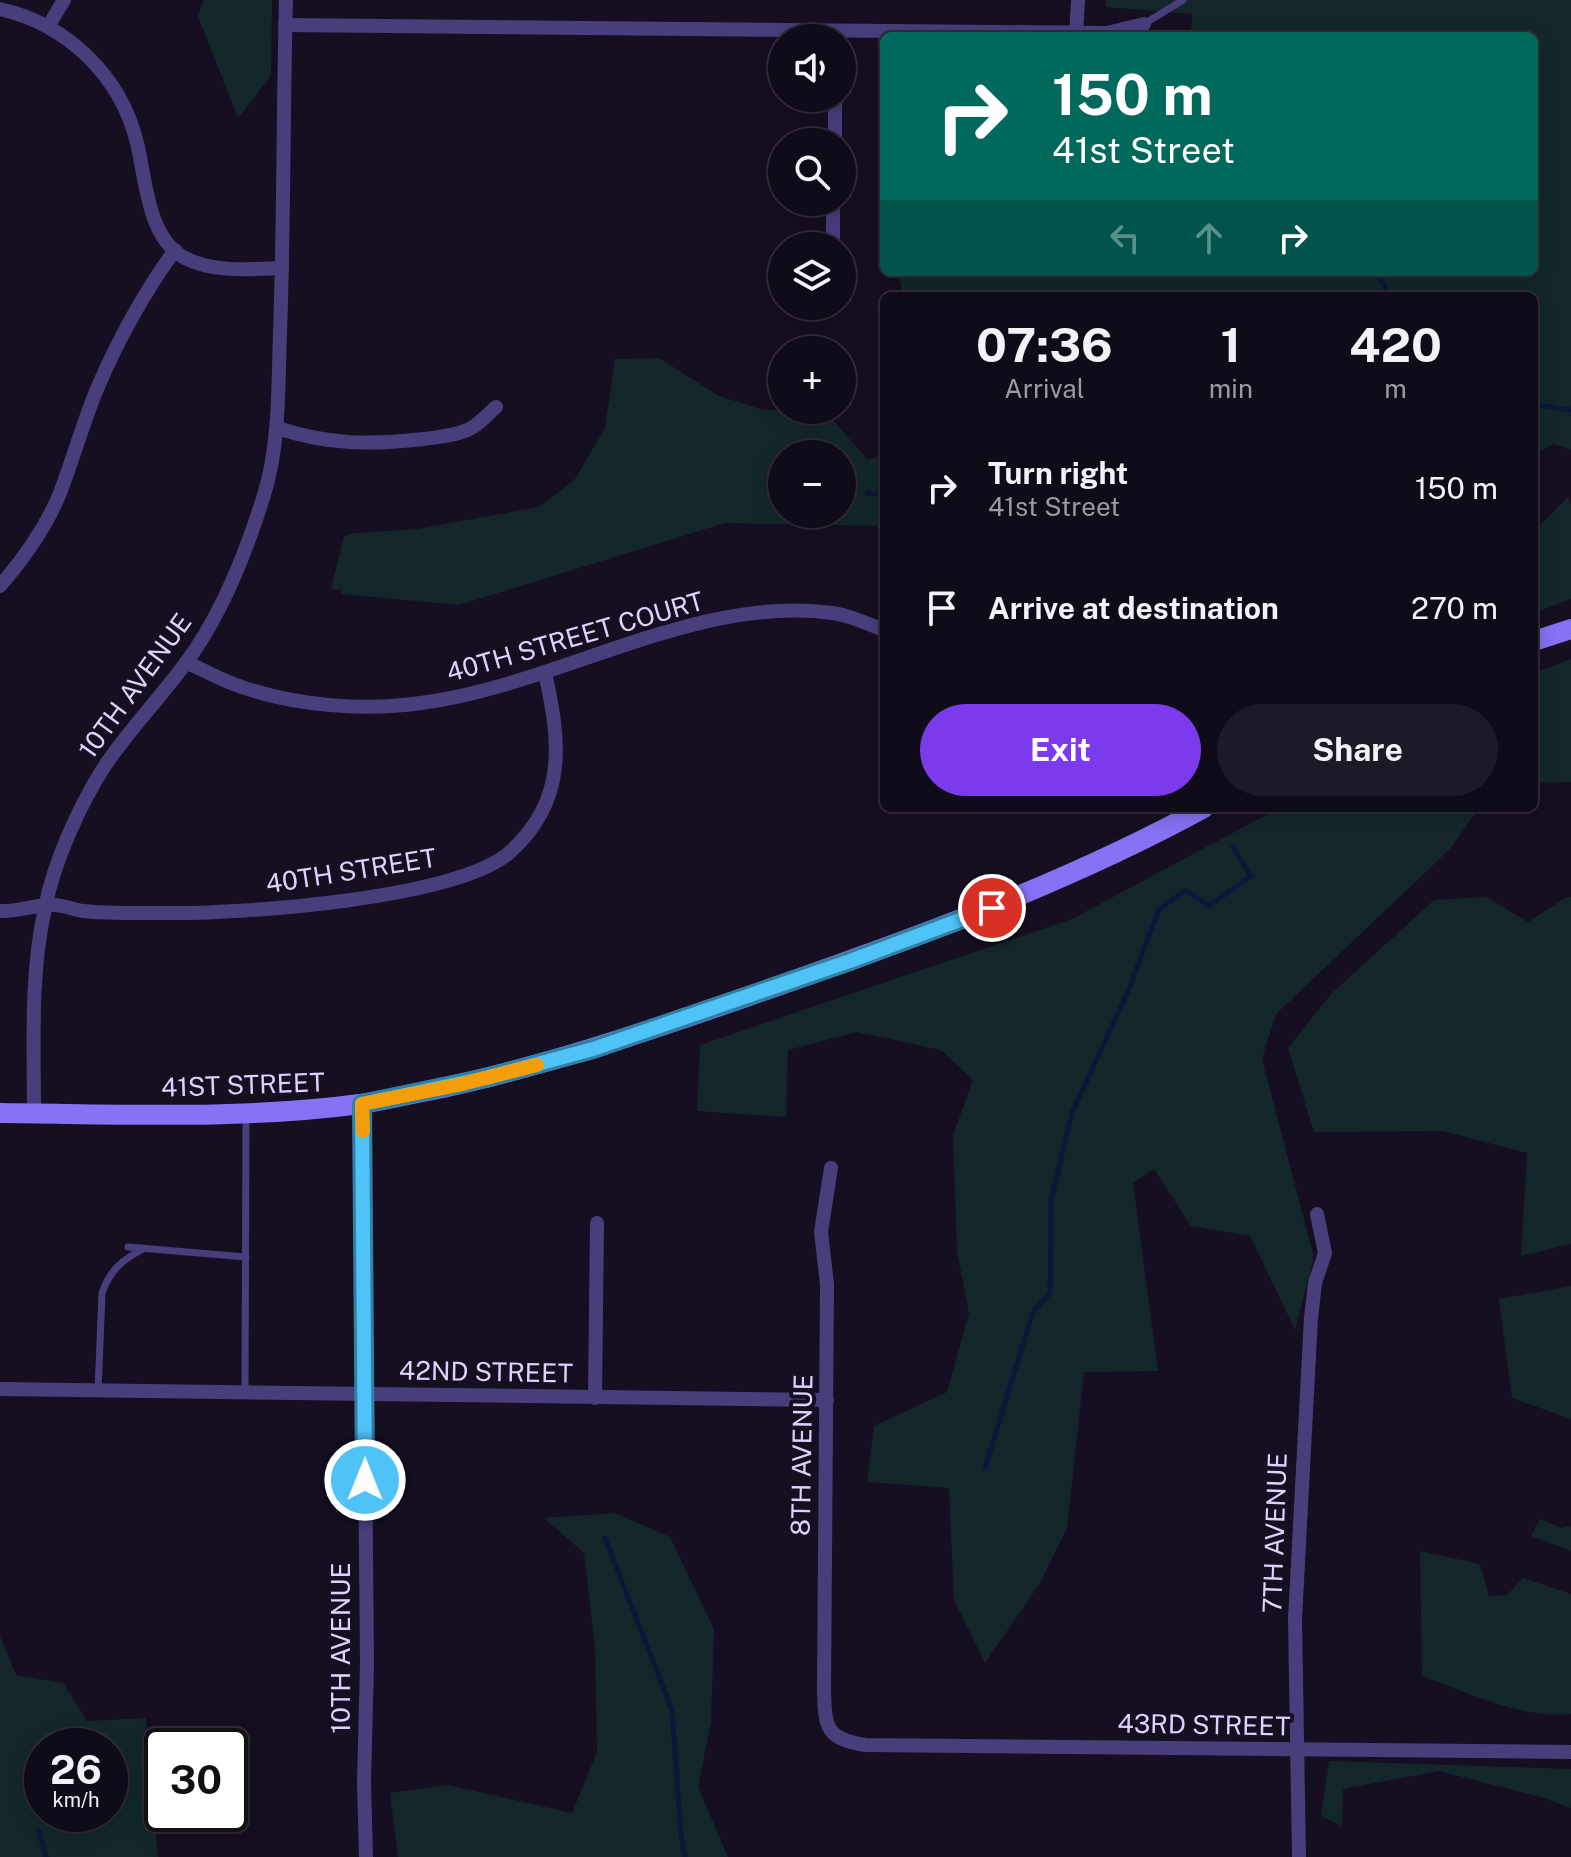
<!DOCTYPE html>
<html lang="en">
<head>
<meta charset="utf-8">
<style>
  :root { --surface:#100b19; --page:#1e1926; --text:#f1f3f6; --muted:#9c9ba2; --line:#302b38; --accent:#7c3aed }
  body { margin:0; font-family:"Public Sans",sans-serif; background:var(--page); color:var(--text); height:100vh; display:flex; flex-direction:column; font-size:30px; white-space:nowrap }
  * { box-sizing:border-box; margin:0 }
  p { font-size:26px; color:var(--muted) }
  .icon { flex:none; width:44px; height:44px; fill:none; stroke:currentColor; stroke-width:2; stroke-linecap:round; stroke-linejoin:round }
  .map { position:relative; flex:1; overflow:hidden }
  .drawer { position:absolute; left:880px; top:292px; width:658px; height:520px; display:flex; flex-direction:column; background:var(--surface); border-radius:12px; box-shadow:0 4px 20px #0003,0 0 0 2px var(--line) }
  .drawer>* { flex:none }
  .guide { position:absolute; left:880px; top:32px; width:658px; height:244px; border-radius:12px; box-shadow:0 4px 20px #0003,0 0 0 2px var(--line); background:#00695c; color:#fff; overflow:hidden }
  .buttons { position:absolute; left:768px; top:24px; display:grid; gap:16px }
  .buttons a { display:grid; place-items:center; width:88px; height:88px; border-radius:50%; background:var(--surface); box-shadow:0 4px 20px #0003,0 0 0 2px var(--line); font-size:40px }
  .speed { position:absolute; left:24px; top:1728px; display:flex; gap:16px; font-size:40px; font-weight:700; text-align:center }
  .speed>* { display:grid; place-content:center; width:104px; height:104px; border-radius:50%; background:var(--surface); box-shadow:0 4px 20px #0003,0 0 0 2px var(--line); line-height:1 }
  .speed small { font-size:20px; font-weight:400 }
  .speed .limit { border:4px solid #111; border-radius:12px; background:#fff; color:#111 }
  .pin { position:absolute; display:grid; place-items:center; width:68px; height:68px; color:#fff; margin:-34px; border:4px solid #fff; border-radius:50%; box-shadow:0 2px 8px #0007 }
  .me { position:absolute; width:88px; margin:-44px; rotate:0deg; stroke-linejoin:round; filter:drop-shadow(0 0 6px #0008) }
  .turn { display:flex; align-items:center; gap:28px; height:168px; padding:0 40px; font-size:36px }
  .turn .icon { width:104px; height:104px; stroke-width:2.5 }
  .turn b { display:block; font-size:56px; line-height:68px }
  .lanes { display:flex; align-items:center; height:76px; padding:0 40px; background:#0003; justify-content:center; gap:40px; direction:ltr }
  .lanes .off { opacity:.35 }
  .eta { display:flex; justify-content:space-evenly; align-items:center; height:136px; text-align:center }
  .eta b { font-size:48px; font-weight:700; line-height:56px }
  .primary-button { display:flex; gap:16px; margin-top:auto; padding:16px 40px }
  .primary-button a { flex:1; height:92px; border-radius:48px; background:var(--accent); color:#fff; font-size:32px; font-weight:700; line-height:92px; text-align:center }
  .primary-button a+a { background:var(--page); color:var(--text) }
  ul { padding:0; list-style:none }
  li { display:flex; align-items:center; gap:24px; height:120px; padding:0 40px }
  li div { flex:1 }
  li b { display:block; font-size:30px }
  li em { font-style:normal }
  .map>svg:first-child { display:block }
  .green { fill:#13272a; fill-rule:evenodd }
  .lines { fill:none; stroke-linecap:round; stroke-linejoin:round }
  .stream { stroke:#0d173b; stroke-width:5 }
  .lane { stroke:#493e7c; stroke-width:7 }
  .street { stroke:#493e7c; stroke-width:14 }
  .secondary { stroke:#8771f4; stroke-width:20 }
  .route-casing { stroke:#337fa1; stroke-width:20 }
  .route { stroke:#4fc3f7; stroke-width:14 }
  .slow { stroke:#f59e0b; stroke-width:14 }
  .labels { text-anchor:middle; stroke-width:8; stroke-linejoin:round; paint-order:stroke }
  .street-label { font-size:26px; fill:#ddd2fb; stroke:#150f21 }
</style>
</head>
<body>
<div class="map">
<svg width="1571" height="1857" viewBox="0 0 1571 1857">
  <rect width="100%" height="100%" fill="#150f21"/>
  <g class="green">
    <path d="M203,0h69l-1,76 -33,42 -40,-102z"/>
    <path d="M1106,0h465v450l-17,-6 -20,10v-158h-630l-7,-24h91l3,2 5,-2h538v-236h-343l1,-22 -86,-7z"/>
    <path d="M659,358l60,38 45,14 61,1 42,48 17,-2v69l-159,-3 -266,82 -118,-11 1,-4 -11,-1 13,-53 11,-3 62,-4 122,-22 36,-28 30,-51 10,-69zM782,454h60v60h-60z"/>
    <path d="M1568,497l3,8v94l-37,14v-82z"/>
    <path d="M1571,659v123l-37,1v-110z"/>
    <path d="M1279,808h200l-29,41 -174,165 -14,45 52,199 -19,72 -45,-94 -59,-10 -37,-57 -21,14 25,188 -74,1 -17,156 -27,55 -55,80 -31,-63 -5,-112 -82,-6 7,-56 73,-34 22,-79 -12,-62 -4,-116 20,-55 -32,-30 -84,-18 -69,18 -2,67 -89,-6 3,-66 372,-126z"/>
    <path d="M1486,897l42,25 37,-24 6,-1v347l-50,12 6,-103 -84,-22 -129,1 -26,-84 43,-54 103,-94z"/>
    <path d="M1571,1286v133l-59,-21 -13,-99z"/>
    <path d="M615,1513l55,24 44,92 -3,93 -13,65 30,70h-330l-8,-64 58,-8 124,28 25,-61 -2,-105 -11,-94 -40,-35z"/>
    <path d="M1540,1519l21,9 10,-2v25l-40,-15z"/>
    <path d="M1420,1551l60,13 9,32 18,-1 16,-17 48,16v120c-50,5 -102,-21 -149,-38z"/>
    <path d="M0,1636l16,39 47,8 24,38 59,-3 12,139h-158zM42,1746h68v68h-68z"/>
    <path d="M1329,1761l242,8v39l-27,-10 -105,-27 -96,18 -1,37 -21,-10z"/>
  </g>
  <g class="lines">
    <g class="stream">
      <path d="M1377,272l13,24"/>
      <path d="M1534,404l37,6"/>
      <path d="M867,493l17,2"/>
      <path d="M985,1468l48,-156 17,-19 1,-92 21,-88 57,-124 30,-80 27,-19 23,16 42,-30 -18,-29"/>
      <path d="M605,1538l67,172 9,125 4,22"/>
      <path d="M39,1831l7,26"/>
    </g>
    <g class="lane">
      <path d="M1144,24l39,-24"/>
      <path d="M128,1247l118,10"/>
      <path d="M98,1391l4,-98c8,-23 20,-33 41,-44"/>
      <path d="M245,1392l1,-276"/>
    </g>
    <g class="street">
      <path d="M0,9c67,15 121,67 137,134 9,36 10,95 48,115 29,15 66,11 97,10"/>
      <path d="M49,25l15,-25"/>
      <path d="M285,25l822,8 37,-9"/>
      <path d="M1076,36l2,-36"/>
      <path d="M835,142v-44"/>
      <path d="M833,246v-44"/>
      <path d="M277,428c53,17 93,17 147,11 15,-2 36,-4 49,-12 8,-5 16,-14 23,-20"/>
      <path d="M0,586c24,-28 46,-58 60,-93 13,-34 23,-70 37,-104 21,-49 46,-95 78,-139"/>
      <path d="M187,663c18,7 35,18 55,24 54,19 122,24 179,16 135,-17 275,-109 411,-90 18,2 35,11 52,17"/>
      <path d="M0,911c18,1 36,-7 54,-6 10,0 20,5 29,6 28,3 58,2 85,2 72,1 291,-14 342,-61 58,-52 50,-112 35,-179"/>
      <path d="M362,1104l5,560 -3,118 2,75"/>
      <path d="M34,1113c0,-68 -4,-138 11,-205 9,-47 35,-104 61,-144 24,-35 54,-66 79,-100 37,-49 61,-111 79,-169 16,-52 14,-109 16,-162 4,-111 3,-222 6,-333"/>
      <path d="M831,1168l-10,64 6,52 -3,406c1,36 1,49 41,55l706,7"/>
      <path d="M0,1389l827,11"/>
      <path d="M595,1398l2,-175"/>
      <path d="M1299,1857l-4,-238 16,-301 4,-35 10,-30 -8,-39"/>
    </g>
    <g class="secondary">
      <path d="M1534,641l37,-12"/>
      <path d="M0,1113c120,1 240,7 360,-9 23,-3 45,-9 68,-13 110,-23 215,-58 321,-95 155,-54 310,-109 455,-188"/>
    </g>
  </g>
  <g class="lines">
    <g class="route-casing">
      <path id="route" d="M365,1480l-3,-376 124,-26 107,-29 257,-88 142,-53"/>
    </g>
    <use href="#route" class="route"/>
    <path class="slow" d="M363,1131l-1,-27 96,-19 79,-20"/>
  </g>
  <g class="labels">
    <g class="street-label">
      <text transform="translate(575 637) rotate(-16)" y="9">40TH STREET COURT</text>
      <text transform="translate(135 686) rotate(-54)" y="9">10TH AVENUE</text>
      <text transform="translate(351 871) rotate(-9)" y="9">40TH STREET</text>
      <text transform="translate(243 1085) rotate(-2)" y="9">41ST STREET</text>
      <text transform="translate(486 1372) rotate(1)" y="9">42ND STREET</text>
      <text transform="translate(802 1455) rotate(-89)" y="9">8TH AVENUE</text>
      <text transform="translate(1275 1533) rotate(-88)" y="9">7TH AVENUE</text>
      <text transform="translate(341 1648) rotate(-90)" y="9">10TH AVENUE</text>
      <text transform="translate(1204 1725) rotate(1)" y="9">43RD STREET</text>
    </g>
  </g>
</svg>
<div class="buttons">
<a><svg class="icon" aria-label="sound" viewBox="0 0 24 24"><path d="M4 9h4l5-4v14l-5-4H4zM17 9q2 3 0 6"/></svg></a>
<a><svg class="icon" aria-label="search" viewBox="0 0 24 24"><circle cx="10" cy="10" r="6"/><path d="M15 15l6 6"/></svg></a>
<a><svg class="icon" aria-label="layers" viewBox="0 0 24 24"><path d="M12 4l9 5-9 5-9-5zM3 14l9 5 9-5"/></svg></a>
<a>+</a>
<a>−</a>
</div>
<div class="speed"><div>26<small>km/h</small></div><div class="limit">30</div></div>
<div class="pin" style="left:992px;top:908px;background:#d93025"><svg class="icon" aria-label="arrive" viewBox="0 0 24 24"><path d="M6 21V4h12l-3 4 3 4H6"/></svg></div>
<svg class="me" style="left:365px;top:1480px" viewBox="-20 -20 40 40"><circle r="17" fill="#4fc3f7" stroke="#fff" stroke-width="3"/><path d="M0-11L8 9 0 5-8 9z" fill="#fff"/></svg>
<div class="guide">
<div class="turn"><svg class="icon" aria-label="right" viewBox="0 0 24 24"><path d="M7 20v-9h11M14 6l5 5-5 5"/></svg><div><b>150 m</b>41st Street</div></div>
<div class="lanes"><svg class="icon off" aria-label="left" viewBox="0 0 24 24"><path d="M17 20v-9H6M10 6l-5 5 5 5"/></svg><svg class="icon off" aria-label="ahead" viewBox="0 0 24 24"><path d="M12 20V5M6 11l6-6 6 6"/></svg><svg class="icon" aria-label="right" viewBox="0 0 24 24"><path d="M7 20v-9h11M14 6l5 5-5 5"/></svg></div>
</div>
<section class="drawer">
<div class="eta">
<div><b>07:36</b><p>Arrival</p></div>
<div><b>1</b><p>min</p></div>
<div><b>420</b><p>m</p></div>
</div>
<ul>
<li><svg class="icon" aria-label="right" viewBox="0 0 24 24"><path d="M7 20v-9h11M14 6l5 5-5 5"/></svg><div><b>Turn right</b><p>41st Street</p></div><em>150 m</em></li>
<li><svg class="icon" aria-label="arrive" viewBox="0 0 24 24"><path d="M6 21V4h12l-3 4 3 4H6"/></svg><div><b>Arrive at destination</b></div><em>270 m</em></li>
</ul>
<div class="primary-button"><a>Exit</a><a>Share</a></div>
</section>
</div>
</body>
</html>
